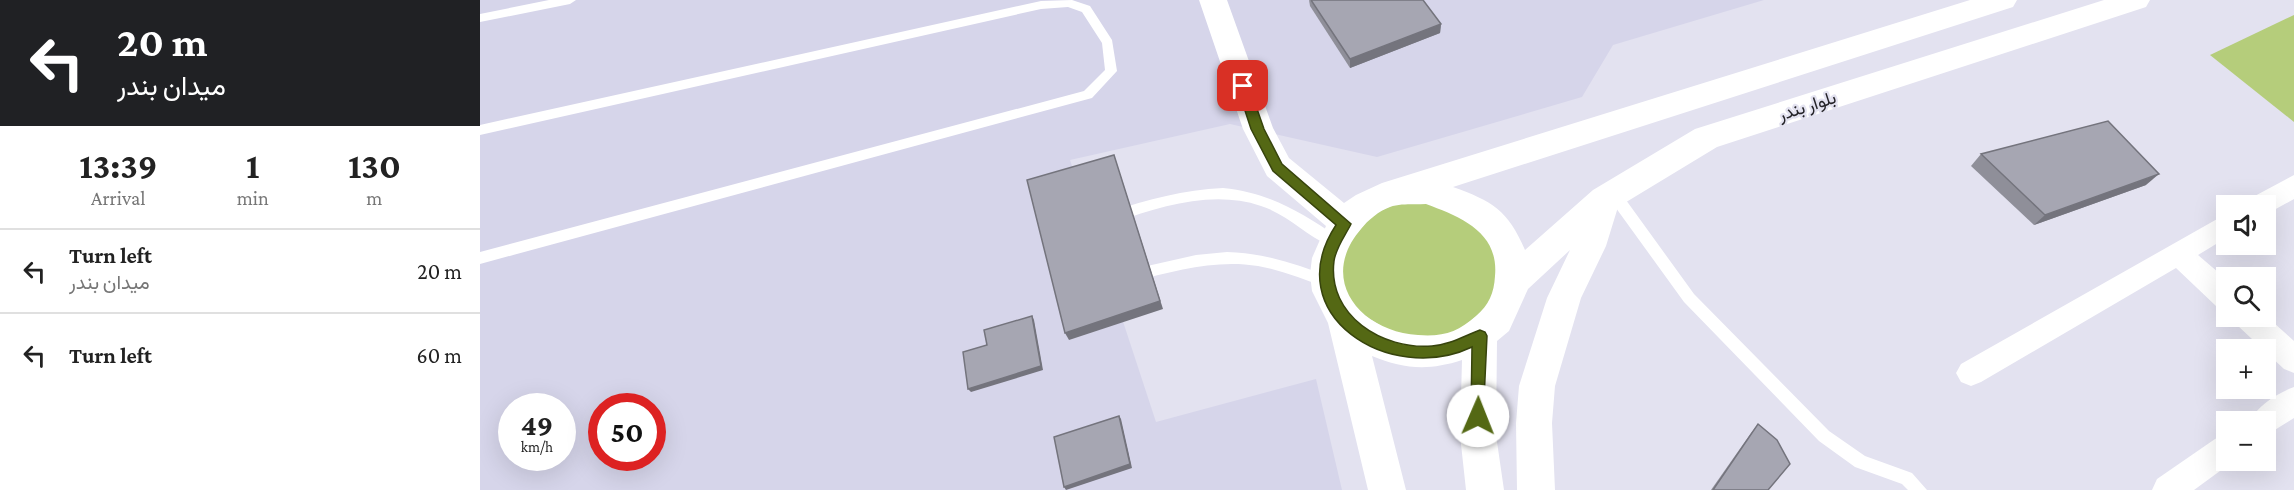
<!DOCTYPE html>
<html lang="en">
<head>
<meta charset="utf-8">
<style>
  :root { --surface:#fff; --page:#f2f2f2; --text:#222; --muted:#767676; --line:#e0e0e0 }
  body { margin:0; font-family:"Crimson Pro",Vazirmatn,serif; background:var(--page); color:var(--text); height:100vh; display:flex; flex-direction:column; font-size:22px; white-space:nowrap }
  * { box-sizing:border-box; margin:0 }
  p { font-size:20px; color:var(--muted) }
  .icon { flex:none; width:33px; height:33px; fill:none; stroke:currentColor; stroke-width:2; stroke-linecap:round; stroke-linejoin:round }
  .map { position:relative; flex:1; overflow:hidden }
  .details { display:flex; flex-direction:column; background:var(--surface); width:480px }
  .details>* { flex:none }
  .guide { background:#202124; color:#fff; overflow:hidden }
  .fabs { position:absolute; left:1736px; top:195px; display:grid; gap:12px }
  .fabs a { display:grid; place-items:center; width:60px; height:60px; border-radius:0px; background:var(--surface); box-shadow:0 6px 24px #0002; font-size:30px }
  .speed { position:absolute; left:18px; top:393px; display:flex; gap:12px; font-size:30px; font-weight:700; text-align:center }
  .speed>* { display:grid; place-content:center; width:78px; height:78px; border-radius:50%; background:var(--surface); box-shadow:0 6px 24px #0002; line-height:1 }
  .speed small { font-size:15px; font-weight:400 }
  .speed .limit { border:9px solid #d22; background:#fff; color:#111 }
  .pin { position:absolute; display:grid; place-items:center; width:51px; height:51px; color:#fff; margin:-26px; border-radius:12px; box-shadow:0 3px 9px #0006 }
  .me { position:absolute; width:66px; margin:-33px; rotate:1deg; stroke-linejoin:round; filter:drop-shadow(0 0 4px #0008) }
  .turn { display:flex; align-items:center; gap:21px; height:126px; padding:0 18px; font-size:27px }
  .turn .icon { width:78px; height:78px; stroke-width:2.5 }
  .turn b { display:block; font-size:42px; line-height:51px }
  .eta { display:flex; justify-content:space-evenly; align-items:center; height:102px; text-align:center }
  .eta b { font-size:36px; font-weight:700; line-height:42px }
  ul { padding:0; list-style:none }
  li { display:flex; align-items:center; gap:18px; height:84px; padding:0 18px; border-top:2px solid var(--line) }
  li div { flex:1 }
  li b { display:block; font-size:22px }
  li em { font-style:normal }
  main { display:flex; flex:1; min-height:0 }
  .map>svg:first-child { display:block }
  .built { fill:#d6d5ea; fill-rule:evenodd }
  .green { fill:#b5cd7b }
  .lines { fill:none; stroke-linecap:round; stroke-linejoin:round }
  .lane { fill:#fff; fill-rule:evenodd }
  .street { fill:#fff; fill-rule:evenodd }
  .secondary { fill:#fff; fill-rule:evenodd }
  .wall { fill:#8f8f99 }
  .shaded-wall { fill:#74747d }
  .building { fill:#a6a6b2; stroke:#74747d; stroke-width:1.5 }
  .route { fill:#546814; stroke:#37440d; stroke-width:1.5 }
  .labels { text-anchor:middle; stroke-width:4.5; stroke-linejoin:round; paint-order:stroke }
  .street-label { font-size:18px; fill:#252429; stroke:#e3e2f0 }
</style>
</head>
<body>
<main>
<section class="details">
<div class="guide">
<div class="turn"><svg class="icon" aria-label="left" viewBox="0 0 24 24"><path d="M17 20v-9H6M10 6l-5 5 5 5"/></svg><div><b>20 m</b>میدان بندر</div></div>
</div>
<div class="eta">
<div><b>13:39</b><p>Arrival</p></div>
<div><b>1</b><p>min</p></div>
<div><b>130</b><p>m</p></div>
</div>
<ul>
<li><svg class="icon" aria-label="left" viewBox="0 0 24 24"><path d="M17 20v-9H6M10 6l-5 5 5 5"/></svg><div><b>Turn left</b><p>میدان بندر</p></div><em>20 m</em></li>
<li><svg class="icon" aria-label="left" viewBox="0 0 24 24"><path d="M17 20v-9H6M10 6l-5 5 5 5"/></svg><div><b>Turn left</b></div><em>60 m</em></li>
</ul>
</section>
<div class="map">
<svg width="1814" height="490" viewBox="0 0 1814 490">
  <rect width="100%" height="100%" fill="#e3e2f0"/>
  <path class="built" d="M0,0h1284l-151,45 -31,52 -205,60 -147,-33 -160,36 86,262 160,-43 26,111h-862zM32,406h50v52h-50zM122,406h50v52h-50z"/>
  <g class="green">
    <path d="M1814,15v107l-84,-67z"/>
    <path d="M941,201l50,16 29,38 -6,47 -41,33 -54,2 -42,-26 -12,-19 -5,-22 4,-21 28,-34 23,-11z"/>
  </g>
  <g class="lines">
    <g class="lane">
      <path d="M69,0h27l-6,4 -90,18v-8z"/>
      <path d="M592,0l18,6 22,34 5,31 -25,27 -612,166v-12l604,-161 21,-21 -3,-27 -20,-31 -14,-5 -27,2 -561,126v-10l561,-124z"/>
      <path d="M743,188c47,5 76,23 115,49l2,4 -2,4c-5,2 -4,2 -9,0 -24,-10 -42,-31 -68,-39 -48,-16 -99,0 -145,16l-5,-2 -2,-4 2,-4c37,-13 73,-22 112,-24z"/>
      <path d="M1133,188l5,1 76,105 135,137 36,25 47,17 15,17h-19l-6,-6 -47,-17 -36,-26 -135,-139 -76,-105 -2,-4 2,-4z"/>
      <path d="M747,252c37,1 69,12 103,25l2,4 -2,4 -5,2c-22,-8 -44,-17 -67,-21 -42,-7 -83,5 -124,15l-5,-2 -2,-4 2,-4 5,-2 62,-14z"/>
    </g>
    <g class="street">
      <path d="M1814,175v24l-29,16v-9h-18l4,-8z"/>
      <path d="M1746,214v24l-28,17 28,24v30l-10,-3 -40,-38 -195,114 -10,4 -10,-4 -5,-9 5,-9z"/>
      <path d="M1785,315l29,26v32l-10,-4 -47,-44 -4,-9z"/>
      <path d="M1814,387v31l-29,18v-14h-15c7,-17 28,-29 44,-35z"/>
      <path d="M1746,434v26h9l-41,30h-42l5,-11 58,-40z"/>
    </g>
    <path class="secondary" d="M719,0h28l46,128 16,30 55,45 12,-8 26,-12 588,-183h47l-4,7 -560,180c39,14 55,23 72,63l68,-60 102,-61 409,-129h46l-4,7 -429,140 -99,60 -12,39 -25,52 -26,88 -3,37 3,67h-38l-1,-67 3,-37 28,-88 23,-48 -42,39 -19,42 -12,10 -1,94 8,55h-38l-6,-55 2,-75c-33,11 -59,9 -90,-4l34,134h-38l-40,-167 -16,-32 -2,-17 2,-16 14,-32 -59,-50 -24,-47zM946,204c35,13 73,28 69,72 -1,17 -6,29 -19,40 -18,16 -33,21 -58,19 -57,-3 -101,-55 -57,-106 7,-9 18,-18 29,-22 11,-4 25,-2 36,-3z"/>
  </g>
  <g class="wall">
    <path d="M829,0l132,24 -1,9 -90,35 -40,-62z"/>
    <path d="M1501,154l165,31 -112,40 -63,-59z"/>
    <path d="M1278,424l10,66h-57l40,-57z"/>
  </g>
  <g class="shaded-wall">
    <path d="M961,24l-1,9 -90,35v-9z"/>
    <path d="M634,155l49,154 -94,31 -4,-7z"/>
    <path d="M1679,174l-13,11 -112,40 11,-10z"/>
    <path d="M552,316l2,4 9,50 -72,22 -3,-3z"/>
    <path d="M639,416l2,3 11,49 -66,22 -2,-3z"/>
  </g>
  <g class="building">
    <path d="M831,0h112l18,24 -91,35z"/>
    <path d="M1628,121l51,53 -114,41 -64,-61z"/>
    <path d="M634,155l46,146 -95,32 -38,-153z"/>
    <path d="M552,316l9,50 -73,23 -5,-37 24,-7 -3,-15z"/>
    <path d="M639,416l11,48 -66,23 -10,-50z"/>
    <path d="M1278,424l19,16 13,24 -22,26h-55z"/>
  </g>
  <path class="route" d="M763,82l6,4 15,43 18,35 69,60c-6,12 -15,23 -17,37 -7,55 49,89 98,85 17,-1 32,-10 48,-16l5,2 2,4 -4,85 -5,2 -5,-2 -2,-5 1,-69c-82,39 -195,-32 -136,-122l-63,-54 -22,-42 -14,-43z"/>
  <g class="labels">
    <g class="street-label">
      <text transform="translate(1327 106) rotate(-18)" y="6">بلوار بندر</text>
    </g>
  </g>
</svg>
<div class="fabs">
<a><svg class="icon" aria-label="sound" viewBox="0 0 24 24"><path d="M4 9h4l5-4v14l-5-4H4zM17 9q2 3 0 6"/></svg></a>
<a><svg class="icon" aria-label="search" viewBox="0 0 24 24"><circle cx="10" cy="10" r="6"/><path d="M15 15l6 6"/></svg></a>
<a>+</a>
<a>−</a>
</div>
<div class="speed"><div>49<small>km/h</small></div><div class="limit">50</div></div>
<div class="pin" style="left:763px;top:86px;background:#d93025"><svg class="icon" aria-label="arrive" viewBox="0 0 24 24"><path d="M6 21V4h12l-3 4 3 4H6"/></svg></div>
<svg class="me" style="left:998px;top:416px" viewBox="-20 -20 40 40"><circle r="19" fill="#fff"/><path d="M0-13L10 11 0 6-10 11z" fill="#546814"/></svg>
</div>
</main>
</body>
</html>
